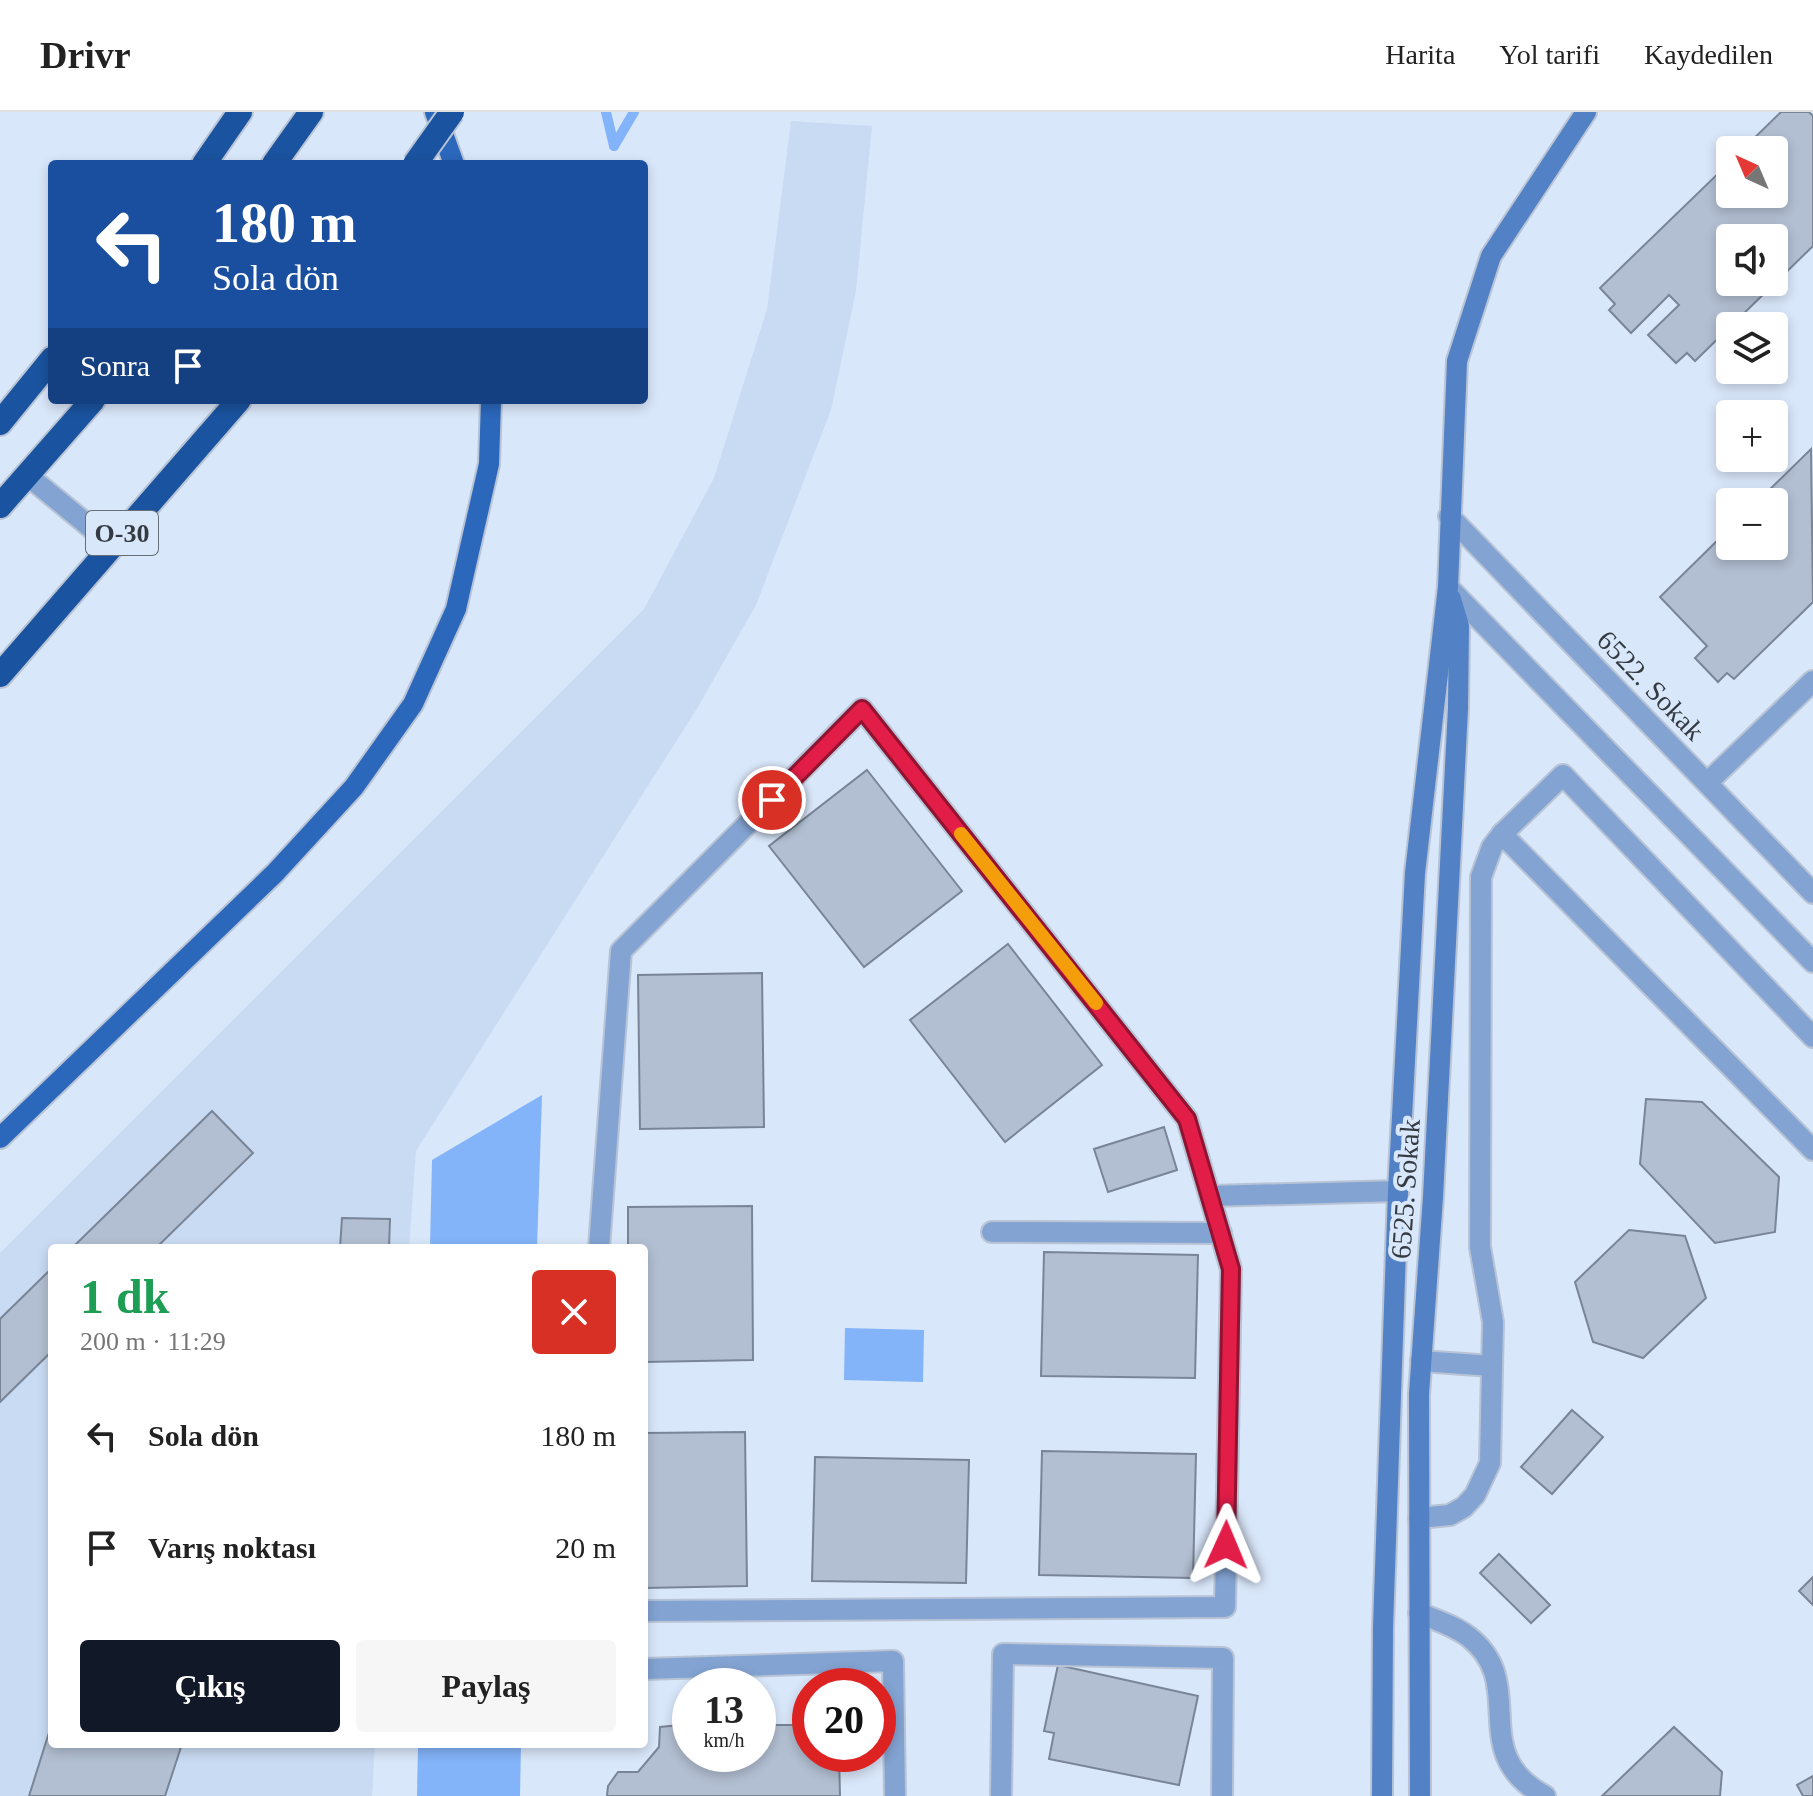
<!DOCTYPE html>
<html lang="tr">
<head>
<meta charset="utf-8">
<style>
  :root { --surface:#fff; --page:#f6f6f6; --text:#222; --muted:#767676; --line:#e0e0e0; --accent:#111827 }
  body { margin:0; font-family:"Times New Roman",serif; background:var(--page); color:var(--text); height:100vh; display:flex; flex-direction:column; font-size:30px; white-space:nowrap }
  * { box-sizing:border-box; margin:0 }
  p { font-size:26px; color:var(--muted) }
  .icon { flex:none; width:44px; height:44px; fill:none; stroke:currentColor; stroke-width:2; stroke-linecap:round; stroke-linejoin:round }
  .map { position:relative; flex:1; overflow:hidden }
  .panel { position:absolute; left:48px; top:1132px; width:600px; height:504px; display:flex; flex-direction:column; background:var(--surface); border-radius:8px; box-shadow:0 4px 12px #0003 }
  .panel>* { flex:none }
  .hud { position:absolute; left:48px; top:48px; width:600px; height:244px; border-radius:8px; box-shadow:0 4px 12px #0003; background:#1a4fa0; color:#fff; overflow:hidden }
  .needle { width:52px; rotate:316deg }
  .buttons { position:absolute; left:1716px; top:24px; display:grid; gap:16px }
  .buttons a { display:grid; place-items:center; width:72px; height:72px; border-radius:8px; background:var(--surface); box-shadow:0 4px 12px #0003; font-size:40px }
  .speed { position:absolute; left:672px; top:1556px; display:flex; gap:16px; font-size:40px; font-weight:700; text-align:center }
  .speed>* { display:grid; place-content:center; width:104px; height:104px; border-radius:50%; background:var(--surface); box-shadow:0 4px 12px #0003; line-height:1 }
  .speed small { font-size:20px; font-weight:400 }
  .speed .limit { border:12px solid #d22; background:#fff; color:#111 }
  .pin { position:absolute; display:grid; place-items:center; width:68px; height:68px; color:#fff; margin:-34px; border:4px solid #fff; border-radius:50%; box-shadow:0 2px 8px #0007 }
  .me { position:absolute; width:88px; margin:-44px; rotate:1deg; stroke-linejoin:round; filter:drop-shadow(0 0 6px #0008) }
  .turn { display:flex; align-items:center; gap:28px; height:168px; padding:0 32px; font-size:36px }
  .turn .icon { width:104px; height:104px; stroke-width:2.5 }
  .turn b { display:block; font-size:56px; line-height:68px }
  .then { display:flex; align-items:center; height:76px; padding:0 32px; background:#0003; gap:16px; font-size:30px }
  .round { display:grid; place-items:center; flex:none; width:84px; height:84px; border-radius:8px; background:var(--page) }
  .overview { display:flex; align-items:center; justify-content:space-between; height:136px; padding:0 32px }
  h1 { font-size:48px; font-weight:600; line-height:60px; color:#1e9e55 }
  .cta { display:flex; gap:16px; margin-top:auto; padding:16px 32px }
  .cta a { flex:1; height:92px; border-radius:8px; background:var(--accent); color:#fff; font-size:32px; font-weight:600; line-height:92px; text-align:center }
  .cta a+a { background:var(--page); color:var(--text) }
  ul { padding:0; list-style:none }
  li { display:flex; align-items:center; gap:24px; height:112px; padding:0 32px }
  li div { flex:1 }
  li b { display:block; font-size:30px }
  li em { font-style:normal }
  header { display:flex; align-items:center; gap:48px; box-sizing:border-box; height:112px; padding:0 40px; background:var(--surface); border-bottom:2px solid var(--line) }
  header strong { font-size:38px }
  nav { display:flex; gap:44px; margin-inline-start:auto; font-size:28px }
  .map>svg:first-child { display:block }
  .built { fill:#c9dbf3 }
  .water { fill:#83b3f8 }
  .lines { fill:none; stroke-linecap:round; stroke-linejoin:round }
  .stream { stroke:#83b3f8; stroke-width:10 }
  .building { fill:#b2bfd2; stroke:#798597; stroke-width:2; fill-rule:evenodd }
  .lane-casing { stroke:#b8c4d5; stroke-width:24 }
  .street-casing { stroke:#b8c4d5; stroke-width:24 }
  .secondary-casing { stroke:#b8c4d5; stroke-width:24 }
  .primary-casing { stroke:#b8c4d5; stroke-width:24 }
  .highway-casing { stroke:#b8c4d5; stroke-width:28 }
  .lane { stroke:#83a3d2; stroke-width:20 }
  .street { stroke:#83a3d2; stroke-width:20 }
  .secondary { stroke:#5281c5; stroke-width:20 }
  .primary { stroke:#2b67bb; stroke-width:20 }
  .highway { stroke:#1a539f; stroke-width:24 }
  .highway-bridge-casing { stroke:#b8c4d5; stroke-width:28; stroke-linecap:butt }
  .highway-bridge { stroke:#1a539f; stroke-width:24 }
  .route-casing { stroke:#92132f; stroke-width:20 }
  .route { stroke:#e11d48; stroke-width:14 }
  .slow { stroke:#f59e0b; stroke-width:14 }
  .labels { text-anchor:middle; stroke-width:8; stroke-linejoin:round; paint-order:stroke }
  .shield { fill:#d9e7fa; stroke:#666e78; stroke-width:2 }
  .shield-label { font-size:26px; font-weight:bold; fill:#343a41 }
  .street-label { font-size:28px; fill:#343a41; stroke:#d9e7fa }
</style>
</head>
<body>
<header>
<strong>Drivr</strong>
<nav><a>Harita</a><a>Yol tarifi</a><a>Kaydedilen</a></nav>
</header>
<div class="map">
<svg width="1813" height="1684" viewBox="0 0 1813 1684">
  <rect width="100%" height="100%" fill="#d9e7fa"/>
  <path class="built" d="M791,9l81,5 -16,165 -25,119 -75,195 -58,102 -282,444 -7,97h-357v496h323l-3,52h-372v-543l644,-644 70,-131 53,-169z"/>
  <g class="water">
    <path d="M542,983l-5,153h-107l2,-88z"/>
    <path d="M845,1216l79,2 -1,52 -79,-2z"/>
    <path d="M418,1632h103l-1,52h-103z"/>
  </g>
  <g class="lines">
    <g class="stream">
      <path d="M606,0l8,34"/>
      <path d="M614,34l20,-34"/>
    </g>
  </g>
  <g class="building">
    <path d="M1781,0h28l4,4v130l-118,115 -8,-8 -11,10 -28,-28 31,-30 -10,-10 -38,38 -22,-23 6,-6 -15,-16 130,-126v32h44v-44h-32zM1730,126h44v44h-44z"/>
    <path d="M1811,337l2,153 -79,77 -7,-6 -9,9 -23,-24 12,-12 -47,-49 70,-69v18h44v-44h-17z"/>
    <path d="M867,658l95,121 -98,76 -95,-121z"/>
    <path d="M1008,832l94,121 -97,77 -95,-122z"/>
    <path d="M762,861l2,154 -124,2 -2,-154z"/>
    <path d="M1646,987l56,3 77,75 -4,55 -60,11 -75,-79z"/>
    <path d="M212,999l41,42 -97,95h-84z"/>
    <path d="M1164,1015l13,43 -69,22 -14,-43z"/>
    <path d="M752,1094l1,154 -109,2v-114h-16v-41z"/>
    <path d="M342,1106l48,1 -1,29h-49z"/>
    <path d="M1629,1118l56,6 21,62 -63,60 -50,-16 -18,-60z"/>
    <path d="M1044,1140l154,3 -3,123 -154,-2z"/>
    <path d="M52,1156v83l-52,51v-83z"/>
    <path d="M1572,1298l31,27 -51,57 -31,-27z"/>
    <path d="M745,1320l2,154 -103,2v-155z"/>
    <path d="M1042,1339l154,3 -3,124 -154,-3z"/>
    <path d="M815,1345l154,3 -3,123 -154,-2z"/>
    <path d="M1499,1442l51,51 -19,18 -51,-50z"/>
    <path d="M1813,1465v28l-14,-14z"/>
    <path d="M1058,1553l140,31 -19,89 -130,-26 5,-26 -10,-2z"/>
    <path d="M52,1611v21h130l-17,52h-136z"/>
    <path d="M690,1612v30h68v-29h42l-1,16h11v13h29l1,42h-233l1,-10 10,-14h20l21,-25 1,-20z"/>
    <path d="M1674,1615l48,45 -2,24h-118z"/>
    <path d="M1813,1664v20h-10l-6,-11z"/>
  </g>
  <g class="lines">
    <g class="lane-casing">
      <g id="lane">
        <path d="M27,363l85,70"/>
        <path d="M1707,671l106,-102"/>
        <path d="M1813,925l-250,-262 -61,59 311,316"/>
        <path d="M1210,1084l188,-5"/>
        <path d="M992,1120l229,1"/>
        <path d="M599,1136l22,-297 241,-242 325,410 44,150 -6,338 -581,4"/>
        <path d="M1421,1249l71,5"/>
        <path d="M1419,1406l31,-3 14,-8 11,-12 15,-32 3,-141 -13,-75 1,-370 11,-30 10,-13"/>
        <path d="M1419,1501c17,7 36,13 50,24 61,48 -4,116 76,159"/>
        <path d="M644,1557l249,-8 2,135"/>
        <path d="M1001,1684l2,-142 220,4 -1,138"/>
      </g>
    </g>
    <g class="street-casing">
      <g id="street">
        <path d="M1449,404l364,377"/>
        <path d="M1448,475l365,375"/>
      </g>
    </g>
    <g class="secondary-casing">
      <g id="secondary">
        <path d="M1382,1684l1,-169 15,-436 17,-318 33,-286 9,-226 34,-105 95,-144"/>
        <path d="M1420,1684l-1,-402 14,-197 25,-489 1,-82 -8,-27"/>
      </g>
    </g>
    <g class="primary-casing">
      <g id="primary">
        <path d="M435,0l19,52"/>
        <path d="M0,1026l275,-265 79,-86 59,-83 43,-95 33,-145 2,-64"/>
      </g>
    </g>
    <g class="highway-casing">
      <g id="highway">
        <path d="M204,52l36,-52"/>
        <path d="M274,52l37,-52"/>
        <path d="M0,311l52,-64"/>
        <path d="M0,394l93,-106"/>
        <path d="M0,563l239,-275"/>
      </g>
    </g>
    <use href="#lane" class="lane"/>
    <use href="#street" class="street"/>
    <use href="#secondary" class="secondary"/>
    <use href="#primary" class="primary"/>
    <use href="#highway" class="highway"/>
    <g class="highway-bridge-casing">
      <path id="highway-bridge" d="M415,52l37,-52"/>
    </g>
    <use href="#highway-bridge" class="highway-bridge"/>
  </g>
  <g class="lines">
    <g class="route-casing">
      <path id="route" d="M772,688l90,-91 325,410 44,150 -5,276"/>
    </g>
    <use href="#route" class="route"/>
    <path class="slow" d="M961,722l135,169"/>
  </g>
  <g class="labels">
    <rect class="shield" x="86" y="399" width="72" height="44" rx="6"/>
    <g class="shield-label">
      <text x="122" y="430">O-30</text>
    </g>
    <g class="street-label">
      <text transform="translate(1651 573) rotate(46)" y="10">6522. Sokak</text>
      <text transform="translate(1405 1077) rotate(-86)" y="10">6525. Sokak</text>
    </g>
  </g>
</svg>
<div class="buttons">
<a><svg class="needle" viewBox="-14 -14 28 28"><path d="M0-13l5 13h-10z" fill="#e53935"/><path d="M0 13l5-13h-10z" fill="#767676"/></svg></a>
<a><svg class="icon" aria-label="sound" viewBox="0 0 24 24"><path d="M4 9h4l5-4v14l-5-4H4zM17 9q2 3 0 6"/></svg></a>
<a><svg class="icon" aria-label="layers" viewBox="0 0 24 24"><path d="M12 4l9 5-9 5-9-5zM3 14l9 5 9-5"/></svg></a>
<a>+</a>
<a>−</a>
</div>
<div class="speed"><div>13<small>km/h</small></div><div class="limit">20</div></div>
<div class="pin" style="left:772px;top:688px;background:#d93025"><svg class="icon" aria-label="arrive" viewBox="0 0 24 24"><path d="M6 21V4h12l-3 4 3 4H6"/></svg></div>
<svg class="me" style="left:1226px;top:1433px" viewBox="-20 -20 40 40"><path d="M0-17L14 15 0 8-14 15z" fill="#e11d48" stroke="#fff" stroke-width="4"/></svg>
<div class="hud">
<div class="turn"><svg class="icon" aria-label="left" viewBox="0 0 24 24"><path d="M17 20v-9H6M10 6l-5 5 5 5"/></svg><div><b>180 m</b>Sola dön</div></div>
<div class="then">Sonra<svg class="icon" aria-label="arrive" viewBox="0 0 24 24"><path d="M6 21V4h12l-3 4 3 4H6"/></svg></div>
</div>
<section class="panel">
<div class="overview"><div><h1>1 dk</h1><p>200 m · 11:29</p></div><a class="round" style="background:#d93025;color:#fff"><svg class="icon" aria-label="close" viewBox="0 0 24 24"><path d="M6 6l12 12M18 6L6 18"/></svg></a></div>
<ul>
<li><svg class="icon" aria-label="left" viewBox="0 0 24 24"><path d="M17 20v-9H6M10 6l-5 5 5 5"/></svg><div><b>Sola dön</b></div><em>180 m</em></li>
<li><svg class="icon" aria-label="arrive" viewBox="0 0 24 24"><path d="M6 21V4h12l-3 4 3 4H6"/></svg><div><b>Varış noktası</b></div><em>20 m</em></li>
</ul>
<div class="cta"><a>Çıkış</a><a>Paylaş</a></div>
</section>
</div>
</body>
</html>
